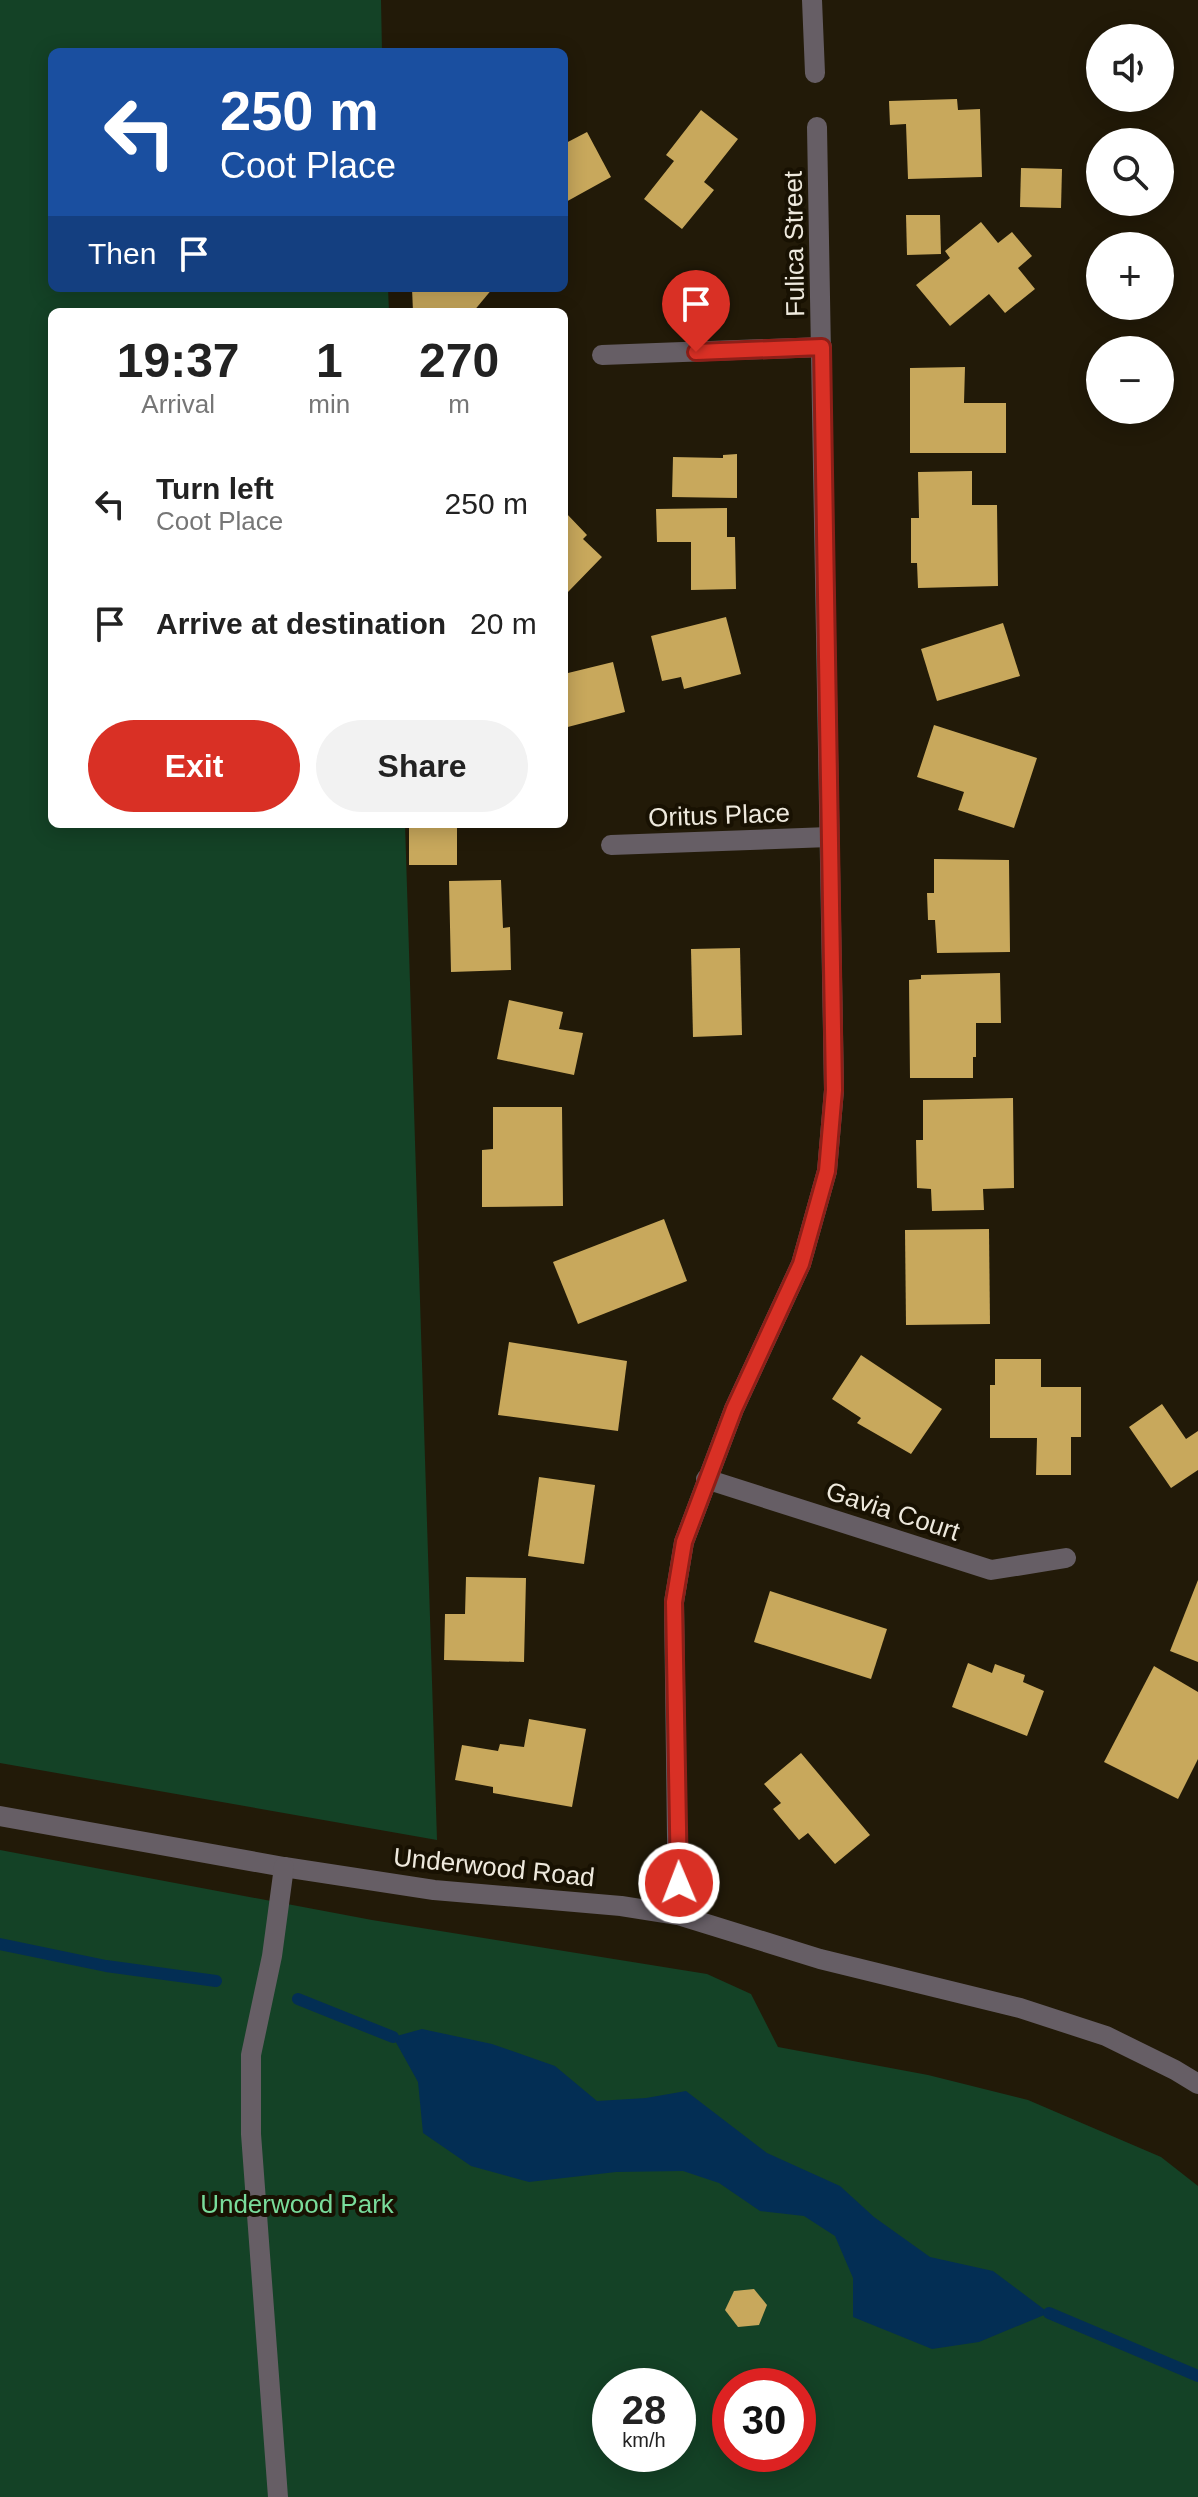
<!DOCTYPE html>
<html lang="en">
<head>
<meta charset="utf-8">
<style>
  :root { --surface:#fff; --page:#f2f2f2; --text:#222; --muted:#767676; --accent:#d93025 }
  body { margin:0; font-family:Helvetica,sans-serif; background:var(--page); color:var(--text); height:100vh; display:flex; flex-direction:column; font-size:30px; white-space:nowrap }
  * { box-sizing:border-box; margin:0 }
  p { font-size:26px; color:var(--muted) }
  .icon { flex:none; width:44px; height:44px; fill:none; stroke:currentColor; stroke-width:2; stroke-linecap:round; stroke-linejoin:round }
  .map { position:relative; flex:1; overflow:hidden }
  .drawer { position:absolute; left:48px; top:308px; width:520px; height:520px; display:flex; flex-direction:column; background:var(--surface); border-radius:12px; box-shadow:0 4px 20px #0003 }
  .drawer>* { flex:none }
  .guide { position:absolute; left:48px; top:48px; width:520px; height:244px; border-radius:12px; box-shadow:0 4px 20px #0003; background:#1a4fa0; color:#fff; overflow:hidden }
  .controls { position:absolute; left:1086px; top:24px; display:grid; gap:16px }
  .controls a { display:grid; place-items:center; width:88px; height:88px; border-radius:50%; background:var(--surface); box-shadow:0 4px 20px #0003; font-size:40px }
  .speed { position:absolute; left:592px; top:2368px; display:flex; gap:16px; font-size:40px; font-weight:700; text-align:center }
  .speed>* { display:grid; place-content:center; width:104px; height:104px; border-radius:50%; background:var(--surface); box-shadow:0 4px 20px #0003; line-height:1 }
  .speed small { font-size:20px; font-weight:400 }
  .speed .limit { border:12px solid #d22; background:#fff; color:#111 }
  .pin { position:absolute; display:grid; place-items:center; width:68px; height:68px; color:#fff; margin:-82px -34px; border-radius:50% 50% 50% 0; rotate:-45deg; box-shadow:0 0 8px #0007 }
  .pin .icon { rotate:45deg }
  .me { position:absolute; width:88px; margin:-44px; rotate:359deg; stroke-linejoin:round; filter:drop-shadow(0 0 6px #0008) }
  .turn { display:flex; align-items:center; gap:28px; height:168px; padding:0 40px; font-size:36px }
  .turn .icon { width:104px; height:104px; stroke-width:2.5 }
  .turn b { display:block; font-size:56px; line-height:68px }
  .then { display:flex; align-items:center; height:76px; padding:0 40px; background:#0003; gap:16px; font-size:30px }
  .eta { display:flex; justify-content:space-evenly; align-items:center; height:136px; text-align:center }
  .eta b { font-size:48px; font-weight:700; line-height:56px }
  .action { display:flex; gap:16px; margin-top:auto; padding:16px 40px }
  .action a { flex:1; height:92px; border-radius:48px; background:var(--accent); color:#fff; font-size:32px; font-weight:700; line-height:92px; text-align:center }
  .action a+a { background:var(--page); color:var(--text) }
  ul { padding:0; list-style:none }
  li { display:flex; align-items:center; gap:24px; height:120px; padding:0 40px }
  li div { flex:1 }
  li b { display:block; font-size:30px }
  li em { font-style:normal }
  .map>svg:first-child { display:block }
  .green { fill:#144226; fill-rule:evenodd }
  .water { fill:#032e54 }
  .lines { fill:none; stroke-linecap:round; stroke-linejoin:round }
  .stream { stroke:#032e54; stroke-width:12 }
  .building { fill:#c8a85c }
  .minor { stroke:#665e65; stroke-width:20 }
  .route-casing { stroke:#8d1f18; stroke-width:20 }
  .route { stroke:#d93025; stroke-width:14 }
  .labels { text-anchor:middle; stroke-width:8; stroke-linejoin:round; paint-order:stroke }
  .street-label { font-size:26px; fill:#eee9dd; stroke:#181102 }
  .park-label { font-size:26px; fill:#79dc9b; stroke:#181102 }
</style>
</head>
<body>
<div class="map">
<svg width="1198" height="2497" viewBox="0 0 1198 2497">
  <rect width="100%" height="100%" fill="#221a08"/>
  <g class="green">
    <path d="M0,0h381l1,52h-330v236h336l1,24h-337v512h353l32,1016 -437,-77z"/>
    <path d="M0,1850l372,70 335,54 44,20 27,53 150,28 100,25 133,57 37,29v311h-1198zM610,2386h68v68h-68zM730,2386h68v68h-68z"/>
  </g>
  <path class="water" d="M422,2029l70,15 63,22 42,35 49,-3 40,-7 81,62 73,33 34,31 56,40 63,14 56,42 -70,29 -47,7 -79,-32v-39l-18,-42 -31,-20 -44,-5 -41,-28 -36,-12 -67,1 -87,10 -58,-16 -48,-33 -5,-51 -25,-45z"/>
  <g class="lines">
    <g class="stream">
      <path d="M0,1944l106,22 110,15"/>
      <path d="M298,1999l95,38"/>
      <path d="M1049,2313l149,63"/>
    </g>
  </g>
  <g class="building">
    <path d="M957,99l1,11 22,-1 2,68 -74,2 -2,-55 -16,1 -1,-24z"/>
    <path d="M701,110l37,29 -34,43 10,8 -32,39 -38,-30 30,-38 -8,-6z"/>
    <path d="M587,132l24,45 -47,26v-59z"/>
    <path d="M1021,168l41,1 -1,39 -41,-1z"/>
    <path d="M906,215h34l1,39 -34,1z"/>
    <path d="M981,222l17,21 14,-11 20,24 -14,12 17,21 -30,24 -16,-19 -39,32 -34,-41 34,-27 -5,-7z"/>
    <path d="M412,288h81l-20,24h-60z"/>
    <path d="M965,367l-1,36h42v50h-96v-85z"/>
    <path d="M737,454v44l-65,-1 1,-40 50,1v-3z"/>
    <path d="M972,471v34h25l1,81 -80,2 -1,-25h-6v-45h8l-1,-46z"/>
    <path d="M727,508v29h8l1,52 -45,1v-48h-34l-1,-33z"/>
    <path d="M566,513l21,22 -4,4 19,18 -34,35 -4,-4z"/>
    <path d="M726,617l15,57 -57,15 -3,-12 -19,4 -11,-45z"/>
    <path d="M1003,623l17,53 -83,25 -16,-52z"/>
    <path d="M613,662l12,50 -61,16v-65l4,10z"/>
    <path d="M934,725l103,33 -23,70 -56,-18 6,-18 -47,-15z"/>
    <path d="M457,825v40h-48v-39z"/>
    <path d="M934,859l75,1 1,92 -73,1 -2,-33h-7l-1,-27h7z"/>
    <path d="M501,880l2,48 7,-1 1,43 -60,2 -2,-91z"/>
    <path d="M740,948l2,87 -49,2 -2,-88z"/>
    <path d="M1000,973l1,50h-25v34h-3v21h-63l-1,-98 12,-1v-4z"/>
    <path d="M509,1000l54,12 -4,17 24,4 -9,42 -77,-16z"/>
    <path d="M1013,1098l1,90 -31,1 1,21 -52,1 -1,-22 -14,-1 -1,-48h7v-40z"/>
    <path d="M493,1107h69l1,99 -81,1v-57l11,-1z"/>
    <path d="M664,1219l23,62 -109,43 -25,-62z"/>
    <path d="M989,1229l1,95 -84,1 -1,-95z"/>
    <path d="M509,1342l118,19 -9,70 -120,-16z"/>
    <path d="M861,1355l81,54 -31,45 -54,-31 4,-5 -29,-19z"/>
    <path d="M995,1359h46v28h40v50h-10v38h-35l1,-37h-47v-53h5z"/>
    <path d="M1162,1404l24,35 12,-8v39l-27,18 -42,-61z"/>
    <path d="M539,1477l56,8 -11,79 -56,-8z"/>
    <path d="M466,1577l60,1 -2,84 -80,-2 1,-46h20z"/>
    <path d="M1198,1580v82l-28,-11z"/>
    <path d="M770,1591l117,38 -16,50 -117,-37z"/>
    <path d="M968,1663l24,10 3,-9 30,11 -2,7 21,9 -17,45 -75,-29z"/>
    <path d="M1154,1666l44,26v67l-20,40 -74,-37z"/>
    <path d="M529,1719l57,10 -14,78 -79,-14v-6l-38,-7 7,-35 36,6 2,-7 24,3z"/>
    <path d="M801,1753l69,82 -35,29 -27,-31 -9,7 -26,-31 8,-6 -17,-19z"/>
    <path d="M754,2289l13,16 -8,20 -21,2 -13,-17 9,-19z"/>
  </g>
  <g class="lines">
    <g class="minor">
      <path d="M812,0l3,73"/>
      <path d="M602,355l220,-8"/>
      <path d="M611,845l218,-8"/>
      <path d="M706,1479l285,91 75,-12"/>
      <path d="M0,1816l284,51 150,23 187,16 57,9 142,44 200,49 86,28 69,34 23,14"/>
      <path d="M678,1915l-4,-313 10,-60 50,-133 67,-145 26,-93 7,-81 -17,-963"/>
      <path d="M278,2497l-27,-363v-79l21,-99 12,-89"/>
    </g>
  </g>
  <g class="lines">
    <g class="route-casing">
      <path id="route" d="M679,1883l-5,-281 10,-60 50,-133 67,-145 26,-93 7,-81 -12,-743 -126,5"/>
    </g>
    <use href="#route" class="route"/>
  </g>
  <g class="labels">
    <g class="street-label">
      <text transform="translate(794 244) rotate(-91)" y="9">Fulica Street</text>
      <text transform="translate(719 815) rotate(-2)" y="9">Oritus Place</text>
      <text transform="translate(893 1511) rotate(18)" y="9">Gavia Court</text>
      <text transform="translate(494 1867) rotate(6)" y="9">Underwood Road</text>
    </g>
    <g class="park-label">
      <text x="297" y="2213">Underwood Park</text>
    </g>
  </g>
</svg>
<div class="controls">
<a><svg class="icon" aria-label="sound" viewBox="0 0 24 24"><path d="M4 9h4l5-4v14l-5-4H4zM17 9q2 3 0 6"/></svg></a>
<a><svg class="icon" aria-label="search" viewBox="0 0 24 24"><circle cx="10" cy="10" r="6"/><path d="M15 15l6 6"/></svg></a>
<a>+</a>
<a>−</a>
</div>
<div class="speed"><div>28<small>km/h</small></div><div class="limit">30</div></div>
<div class="pin" style="left:696px;top:352px;background:#d93025"><svg class="icon" aria-label="arrive" viewBox="0 0 24 24"><path d="M6 21V4h12l-3 4 3 4H6"/></svg></div>
<svg class="me" style="left:679px;top:1883px" viewBox="-20 -20 40 40"><circle r="17" fill="#d93025" stroke="#fff" stroke-width="3"/><path d="M0-11L8 9 0 5-8 9z" fill="#fff"/></svg>
<div class="guide">
<div class="turn"><svg class="icon" aria-label="left" viewBox="0 0 24 24"><path d="M17 20v-9H6M10 6l-5 5 5 5"/></svg><div><b>250 m</b>Coot Place</div></div>
<div class="then">Then<svg class="icon" aria-label="arrive" viewBox="0 0 24 24"><path d="M6 21V4h12l-3 4 3 4H6"/></svg></div>
</div>
<section class="drawer">
<div class="eta">
<div><b>19:37</b><p>Arrival</p></div>
<div><b>1</b><p>min</p></div>
<div><b>270</b><p>m</p></div>
</div>
<ul>
<li><svg class="icon" aria-label="left" viewBox="0 0 24 24"><path d="M17 20v-9H6M10 6l-5 5 5 5"/></svg><div><b>Turn left</b><p>Coot Place</p></div><em>250 m</em></li>
<li><svg class="icon" aria-label="arrive" viewBox="0 0 24 24"><path d="M6 21V4h12l-3 4 3 4H6"/></svg><div><b>Arrive at destination</b></div><em>20 m</em></li>
</ul>
<div class="action"><a>Exit</a><a>Share</a></div>
</section>
</div>
</body>
</html>
